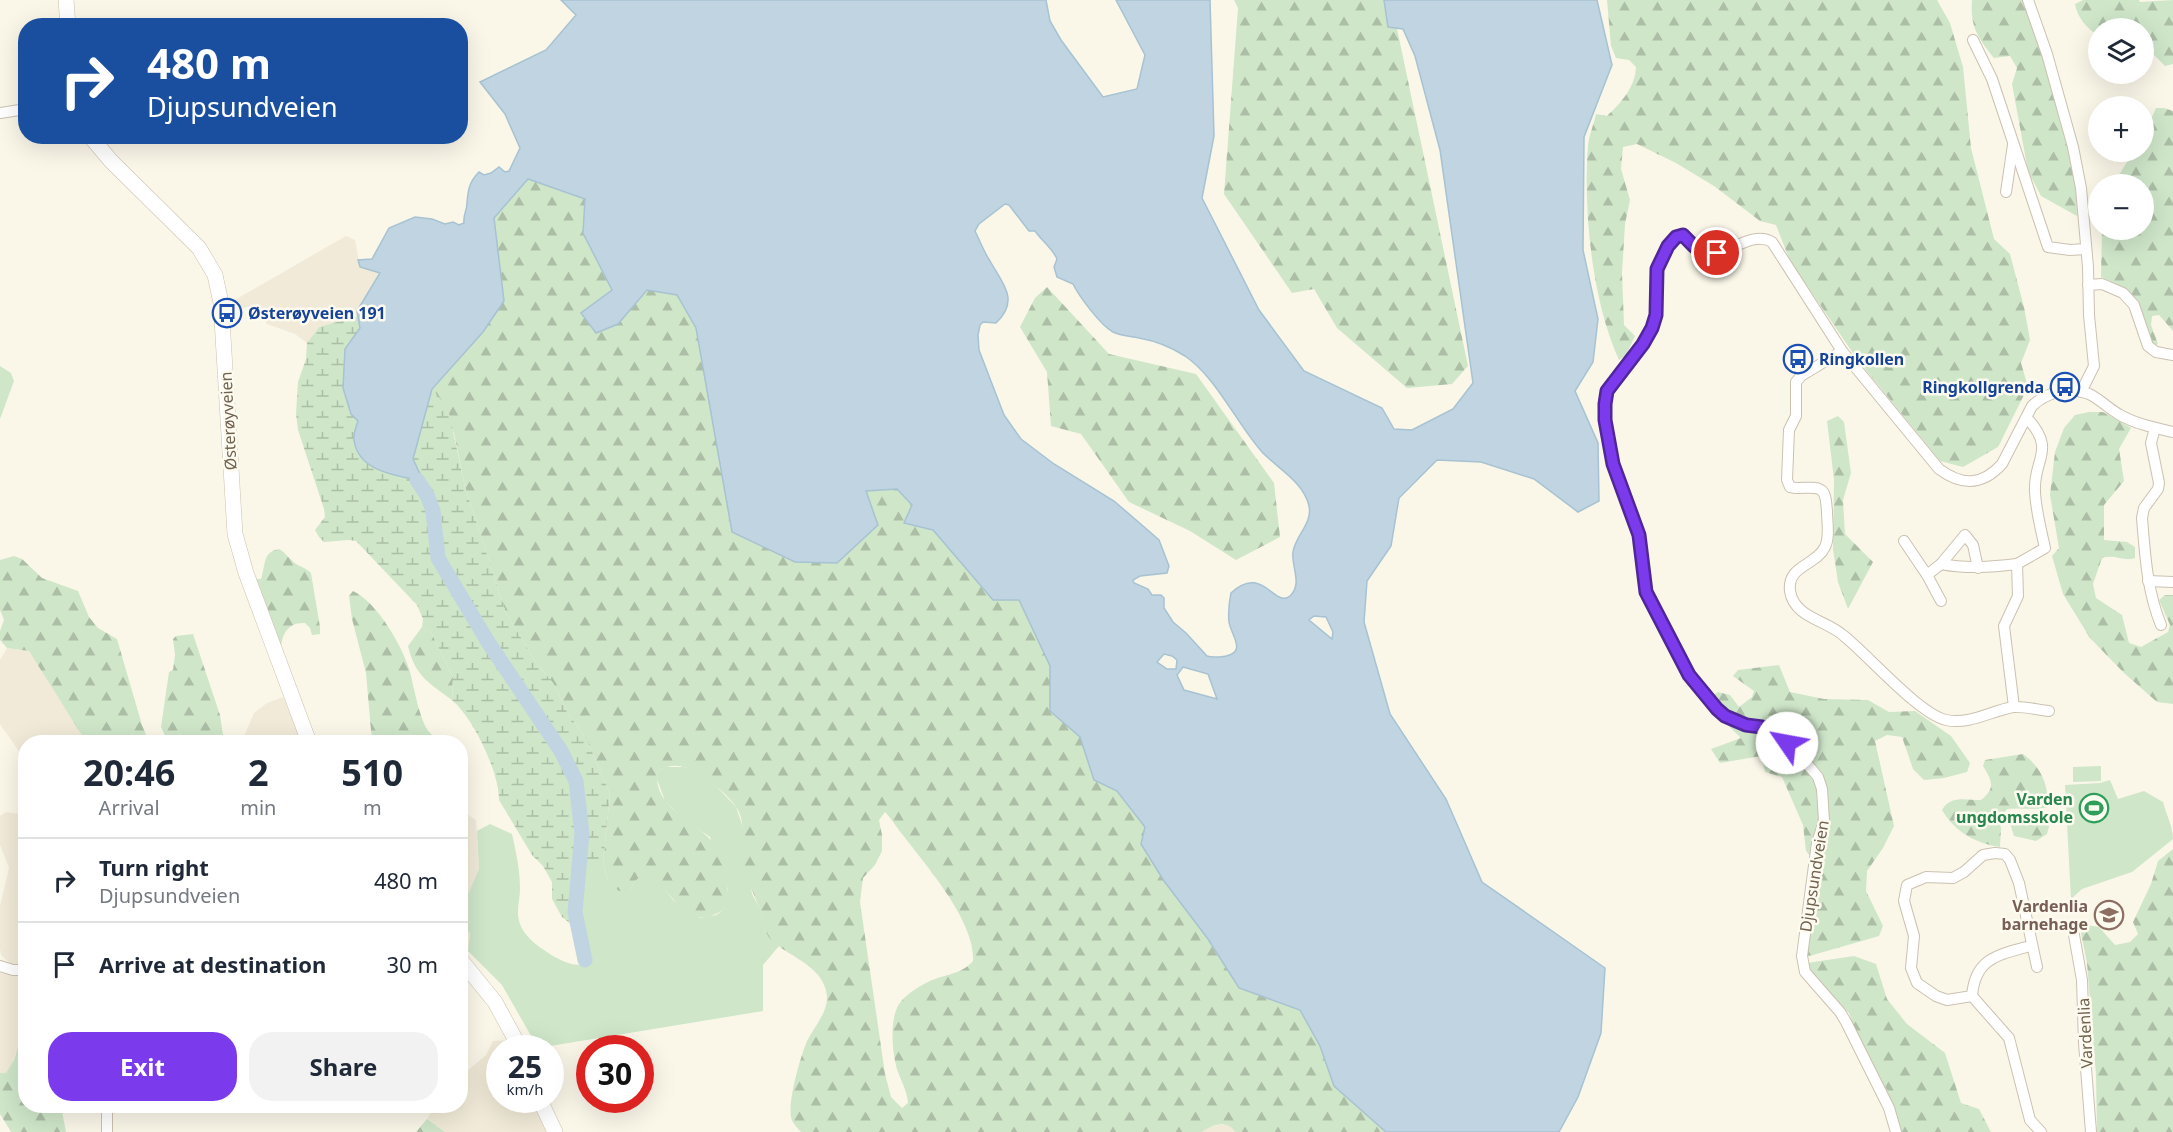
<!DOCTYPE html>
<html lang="en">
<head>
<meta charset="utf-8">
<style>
  :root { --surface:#fff; --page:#f2f2f3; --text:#1f2937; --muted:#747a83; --line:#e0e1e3; --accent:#7c3aed }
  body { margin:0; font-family:"Noto Sans",sans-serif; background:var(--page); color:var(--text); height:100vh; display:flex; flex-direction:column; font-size:22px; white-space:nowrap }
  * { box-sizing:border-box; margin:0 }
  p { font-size:20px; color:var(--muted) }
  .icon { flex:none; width:33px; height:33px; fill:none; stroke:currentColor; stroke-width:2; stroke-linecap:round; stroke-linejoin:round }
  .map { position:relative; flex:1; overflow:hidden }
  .side { position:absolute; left:18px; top:735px; width:450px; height:378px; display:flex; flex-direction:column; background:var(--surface); border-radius:24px; box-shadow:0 6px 24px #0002 }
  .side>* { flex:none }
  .top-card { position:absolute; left:18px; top:18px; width:450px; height:126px; border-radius:24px; box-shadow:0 6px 24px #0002; background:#1a4fa0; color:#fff; overflow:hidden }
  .buttons { position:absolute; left:2088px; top:18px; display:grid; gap:12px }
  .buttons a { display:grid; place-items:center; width:66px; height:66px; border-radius:50%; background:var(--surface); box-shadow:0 6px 24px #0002; font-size:30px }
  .speed { position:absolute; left:486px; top:1035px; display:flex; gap:12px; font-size:30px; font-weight:700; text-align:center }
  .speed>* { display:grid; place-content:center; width:78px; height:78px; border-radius:50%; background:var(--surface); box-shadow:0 6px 24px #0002; line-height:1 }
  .speed small { font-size:15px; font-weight:400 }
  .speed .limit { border:9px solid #d22; background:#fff; color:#111 }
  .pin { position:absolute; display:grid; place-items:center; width:51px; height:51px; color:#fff; margin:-26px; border:3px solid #fff; border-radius:50%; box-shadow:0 2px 6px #0007 }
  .me { position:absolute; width:66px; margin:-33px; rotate:303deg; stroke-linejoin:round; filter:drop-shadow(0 0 4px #0008) }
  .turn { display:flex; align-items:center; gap:21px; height:126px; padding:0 30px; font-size:27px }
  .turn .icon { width:78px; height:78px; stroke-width:2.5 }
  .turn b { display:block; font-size:42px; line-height:51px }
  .eta { display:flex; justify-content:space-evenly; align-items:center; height:102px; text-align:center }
  .eta b { font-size:36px; font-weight:700; line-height:42px }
  .button { display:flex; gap:12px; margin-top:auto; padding:12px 30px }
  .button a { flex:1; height:69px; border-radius:24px; background:var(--accent); color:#fff; font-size:24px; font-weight:700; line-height:69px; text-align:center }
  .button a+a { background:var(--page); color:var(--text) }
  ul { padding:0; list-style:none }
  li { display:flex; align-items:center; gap:18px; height:84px; padding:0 30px; border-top:2px solid var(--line) }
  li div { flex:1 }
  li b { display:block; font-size:22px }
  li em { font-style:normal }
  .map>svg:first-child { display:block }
  .residential { fill:#f1ead8 }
  .grass { fill:#cfe6c9 }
  .forest { fill:url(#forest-firs); fill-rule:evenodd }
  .wetland { fill:url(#wetland-marsh) }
  .water { fill:#c0d5e1; stroke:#a7c2d2; stroke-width:1.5; fill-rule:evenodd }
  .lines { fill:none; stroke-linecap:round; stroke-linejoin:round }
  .river { stroke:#c0d5e1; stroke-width:15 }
  .street-casing { stroke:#cbc1b0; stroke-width:12 }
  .secondary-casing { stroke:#cdc2ae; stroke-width:16 }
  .street { stroke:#fff; stroke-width:10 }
  .secondary { stroke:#fff; stroke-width:15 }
  .route-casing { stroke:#51269a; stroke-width:15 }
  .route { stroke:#7c3aed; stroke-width:10 }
  .labels { text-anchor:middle; stroke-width:5; stroke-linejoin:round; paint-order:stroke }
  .transit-label { font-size:16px; font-weight:bold; fill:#164399; stroke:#fdfaef; text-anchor:start }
  .street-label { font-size:16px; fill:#716250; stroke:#fdfaef }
  .leisure-label { font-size:16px; font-weight:bold; fill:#27864d; stroke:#fdfaef; text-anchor:end }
  .education-label { font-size:16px; font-weight:bold; fill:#785e54; stroke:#fdfaef; text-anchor:end }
</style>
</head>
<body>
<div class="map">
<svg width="2173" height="1132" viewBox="0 0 2173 1132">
  <defs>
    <pattern id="forest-firs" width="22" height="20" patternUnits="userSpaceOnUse" patternTransform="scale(1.5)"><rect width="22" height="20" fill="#cfe6c9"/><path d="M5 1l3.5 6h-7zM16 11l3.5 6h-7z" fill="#acbea6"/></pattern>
    <pattern id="wetland-marsh" width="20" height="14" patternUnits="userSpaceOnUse" patternTransform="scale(1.5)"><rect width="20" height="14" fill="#cfe6c9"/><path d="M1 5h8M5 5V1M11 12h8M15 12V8" fill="none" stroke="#acbea6"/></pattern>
  </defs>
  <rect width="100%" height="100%" fill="#faf7e9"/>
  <g class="residential">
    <path d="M346,236l9,4 5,27 20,6 -22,38v5l-39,11 -12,16 -12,-9 -28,-10 -15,-18 -14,3 -9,13 -3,-17z"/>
    <path d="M7,648l22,3 57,91h-60l-1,18 -25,-36v-64z"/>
    <path d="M283,697l20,45h-58v-8l9,-21 13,-10z"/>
    <path d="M461,810l15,10 3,49 -18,44z"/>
    <path d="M6,812l19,3 1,150 -5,1h-8l-12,-11 -1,-6v-43l9,-38 -9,-23v-29z"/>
    <path d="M460,915l2,7 8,12 -2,17 -4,-1 -3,-4z"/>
    <path d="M0,973l26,4 -1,61 -5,1 -9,28 -5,6h-6z"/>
    <path d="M509,1040l4,8h-13v52h34l15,32h-104l-18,-13 7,-13h26l1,-30 25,-21 7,-14z"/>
    <path d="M1225,1124l7,3 3,5h-33l7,-5z"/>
  </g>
  <g class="grass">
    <path d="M0,366l11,7 3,8 -14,38z"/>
    <path d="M2101,766v15l-28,1v-15z"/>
    <path d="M665,767h18l15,4 20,17 18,19 8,23 8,64 8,15 6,24 13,13 -16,19v46l-225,37 -36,-63 -34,-34 2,-17 -8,-12 -2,-9 19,-44 -2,-38 13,-7 22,10c4,18 8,36 8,54 0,8 -2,16 -2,23 -1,22 19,35 35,45 9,5 21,11 31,8l-6,-55 7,-47h18l5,19 22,10 4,-9 15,-14 24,32 27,18 16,-3 7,-5 5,-22 -18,-51 -28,-19 -17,-17 -8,-22v-8z"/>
    <path d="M2110,780l8,19 26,-8 19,11c3,12 10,25 10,37l-41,33 -50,17 -11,10 -6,-114 35,-2z"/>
  </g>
  <g class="forest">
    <path d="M1234,0h157l77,366 -16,18 -45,4 -70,-60 -23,-39 -22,4 -68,-99 14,-186z"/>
    <path d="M1607,0h330l13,23 13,44 8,81 23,91 16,15 14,53 6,33 -9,23 7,24 -30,60 -35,20 -23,-6 -83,-102 -67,-98 -14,-36 -16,-4 -46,-35 -38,-23 -39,-19 -14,3 -2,22 9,31 -5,24 -3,49 2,52 11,11 -9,19 -7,5c-27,-59 -36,-150 -31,-214 1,-11 6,-22 8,-32l11,2c15,-14 28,-29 29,-49l-7,-7 -13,-2 -5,-12z"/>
    <path d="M1972,0h51l25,70 27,102 2,44 -36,-20 -13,-25 -16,-87 5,-16 -7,-12 -16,2c-16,-20 -24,-31 -22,-58z"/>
    <path d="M2083,0h56l1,2 33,-2v64l-8,2 -21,-21v-17h-46v7c-11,-6 -21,-18 -23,-31z"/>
    <path d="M2156,108h8l9,3v220l-14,-16 -7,1 -1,9 7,19 -4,2c-14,-38 -12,-53 -53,-69l1,-47h42v-46h-23l-2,-9 14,-23h11v-17z"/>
    <path d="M528,178l58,21 -3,34 29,57 -31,23 37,11 29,-34 30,5 19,33 8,35 162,128 31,-3 15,17 -7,18 28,7 60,70h26l31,66v45l30,26 14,43 23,11 28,36 -4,17 23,37 44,58 31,49 61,22 20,36 14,40 52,46h-151c-8,-13 -23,-7 -33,0h-401c-4,-5 -9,-9 -10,-15 -3,-17 9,-59 16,-76 7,-14 21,-29 20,-45 -3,-35 -52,-42 -61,-64 -3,-7 -4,-15 -6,-22 -6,-16 -14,-31 -16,-48 -3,-17 2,-33 -5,-50 -5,-10 -15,-20 -25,-27 -18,-13 -33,-27 -57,-14 -5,60 94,49 66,139 -27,17 -39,2 -56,-18 -7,-8 -13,-15 -18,-23l-15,13 -4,9h-11l-11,-10 -5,-19 7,-68 -23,-54 -20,-28 -14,-29 -16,-19 -31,-51 -41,-126 -11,-54 -22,-44 51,-57 14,-78 -3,-36zM885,812c7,7 11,15 17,22 23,30 74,88 71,127 -12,14 -29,13 -45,21 -10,5 -23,13 -29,22 -10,16 -7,51 -1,68 4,11 9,19 10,31l-6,5 -11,-11 -6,-23 -25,-172 3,-24 12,-13 7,-14v-16l-3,-15z"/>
    <path d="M1047,287l62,67 87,20 78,109 6,54 -44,23 -46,-29 -61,-29 -48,-68 -30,-8 -4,-54 -27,-45 15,-29z"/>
    <path d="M2089,412h14l28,16 -12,21 5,32 -20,24v35l23,2 8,5v11c-12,4 -19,-4 -33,0l-9,26 3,14 26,17 7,28 12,4 27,-15 2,-7 -11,-25 6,-5h8v109l-16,-2 -33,-29 -34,-35 -27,-44 -11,-38 7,-8 -9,-53 5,-43 9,-24 11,-13z"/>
    <path d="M1838,416l6,6 7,51 -8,27 2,34 28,28 -25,47 -10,-27 -5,-33 1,-69 -7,-59z"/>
    <path d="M279,549c7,4 10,10 17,15 5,3 10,4 15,9l9,54v7l-8,1 -2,-7 -5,-5c-18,-1 -24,13 -24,28l-29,-72h9c5,-14 1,-27 18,-30z"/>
    <path d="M14,556l8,3 20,19 36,13 11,26 9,11 19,11 25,86 7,17h-63l-57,-91 -22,-3 -7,-8v-9l4,-11 -4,-10v-50z"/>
    <path d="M353,591c24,11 50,56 57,81 4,15 10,51 20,61 5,5 12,7 17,9h-75l-6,-69 -14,-54 -3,-23z"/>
    <path d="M422,627l10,7 21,43 -1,23c-23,-17 -37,-24 -44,-54z"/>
    <path d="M193,634l27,81 4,27h-56l-7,-15 8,-55 4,-2 2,-15 -2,-16 3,-3z"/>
    <path d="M1779,665l11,27 34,7 44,1 21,12 26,-1 36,25 19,27 -3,9 -23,6 -20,2 -11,-11 -11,-32 -15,-2 -12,6 19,85 -11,22 -16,23 -1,20 17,35 -4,10 -73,21 6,-99 -6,-7 -3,-26 -21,-48 -17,-5 -4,-16 -41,7 -9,-14 30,-11 -33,-32 3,-9 7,-5 12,3 9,12 13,-10 2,-6 -21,-15 5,-6z"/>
    <path d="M2023,754c19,14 25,30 25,53 -14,4 -27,0 -41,2l-8,11 2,8 -1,19c-25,-4 -45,-15 -58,-37 8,-15 24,-10 39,-10 15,-12 11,-19 2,-34l2,-6z"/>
    <path d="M2029,814h18l3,9 -3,11 -11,7 -22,-5 -4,-13 5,-7z"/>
    <path d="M2173,849v283h-76l-1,-57 -9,-112 -6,-30 6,-8 12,2 16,18 15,-3 8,-8 -5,-12 18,-38 7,-23z"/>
    <path d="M1854,956l22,8 11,35 20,25 38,29 16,50 18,6 12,23h-89l-15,-42 -24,-39 -14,-38 -38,-31 -4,-19z"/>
    <path d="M25,1038l1,68h35l5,26h-55l-11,-18v-41h6l8,-13 6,-21z"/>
    <path d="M427,1119l18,13h-29z"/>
  </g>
  <path class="wetland" d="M358,316l2,12 -15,21 13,72 -4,18 66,35 -7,-15 19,-70 16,19 17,79 41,126 31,51 16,19 14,29 20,28 23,54 -7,68 -18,1 -7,46 2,14 -8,2 -10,-8 -10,-18v-17l-9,-16 -11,-11 -33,-55c0,-29 -26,-82 -47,-100l1,-23 -21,-43 -10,-7 1,-8 -6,-14 -61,-64 -8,-1 -24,2 -5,-5 -4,-7 10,-13 -1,-8 -26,-79 -2,-16 2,-32 8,-23 1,-16 12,-16z"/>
  <path class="water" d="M561,0h485l4,21 11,19 42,57 34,-8 8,-34 -29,-55h94l4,136 -12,62 57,112 45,61 78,37 12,21 18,1 41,-21 20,-26 -33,-233 -25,-94 -12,-27 -15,-2 -4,-27h213l15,65 -28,72 -1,113 15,69 -5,43 -18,29 23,52 1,58 -21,11 -44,-33 -53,-17 -44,-2 -38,38 -8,48 -24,35 -3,41 26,92 56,85 36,83 123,86 -4,65 -23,64 -19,35h-173l-52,-46 -14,-40 -20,-36 -61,-22 -31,-49 -44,-58 -23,-37 4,-17 -28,-36 -23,-11 -14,-43 -30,-26v-45l-31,-66h-26l-60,-70 -29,-7 8,-18 -15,-16 -31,2 12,34 -41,38 -42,-1 -63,-30 -36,-204 -19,-33 -30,-5 -29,34 -22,9 -15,-20 31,-23 -29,-57 2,-34 -57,-20 -34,39 10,83 -21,31 -51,57 -19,70 7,15 -3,6c-25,-5 -59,-10 -63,-40 -1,-6 2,-13 4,-19l-7,-7 -8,-26 2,-39 15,-21 -3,-17 23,-38 -20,-6 -2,-7 14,-1 17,-31 26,-11 17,2 13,5 8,-2 6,3 5,-2c-1,-10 3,-11 3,-20 1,-13 2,-21 12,-31l5,3 7,-2 8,-6 6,5 4,-1 11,-23 -15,-34 -25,-32 66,-32 30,-35zM1005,204l4,1 20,26h6c7,10 18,18 22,28l-3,8 3,10 16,7c6,12 27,41 40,48 8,4 17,4 26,6 17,3 32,9 46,18 31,21 52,68 77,96 15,16 42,30 47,54 4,17 -14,30 -16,46 -2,14 10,32 -3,44 -15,13 -28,-33 -59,-3 -2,10 -3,19 -2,29 2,13 18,30 -3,34 -7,1 -13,2 -19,0l-21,-23 -13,-11 -9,-14v-10l-3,-3h-9l-4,-6 -14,-6 -1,-3 7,-4 27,-3 2,-7 -10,-26 -9,-8 -36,-31 -60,-37 -33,-25 -17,-24 -25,-65 -1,-15 2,-10 3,-3 13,1c24,-23 7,-39 -6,-62 -6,-9 -10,-20 -15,-30l4,-7zM1314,616l12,1 7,15 -1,7 -23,-19zM1164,654l8,2 5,4 -1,9h-9l-10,-7zM1183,667l25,7 9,25 -33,-9 -7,-15z"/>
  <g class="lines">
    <path class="river" d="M417,480l10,15 6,16 5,47 50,84 73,109 15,30 6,53 -7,78 10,48"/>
    <g class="street-casing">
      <g id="street">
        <path d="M2028,0l19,54 26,93 8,41 7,79 1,48 5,51 -13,26"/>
        <path d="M1973,40l19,39 56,168 22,3 16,-1"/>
        <path d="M0,113l26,-4"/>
        <path d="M2006,192l7,-47"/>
        <path d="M2088,285l14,-1 21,9 11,12 14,41 8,6 17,3"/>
        <path d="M1842,351l-41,25 -5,6v34l-7,14 -2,50 3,7c9,3 24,-2 31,3 6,4 5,15 6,21 0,12 3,26 -2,36 -9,19 -38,18 -35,44 4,27 37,29 54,45 24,19 75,78 102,84 23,5 45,-9 67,-13 11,-1 25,3 36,4"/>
        <path d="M2155,428l-4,15 8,40 -1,6 -14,19 -2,10c3,36 5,73 19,107"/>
        <path d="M1904,541l23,34 14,-11 24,-29 8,10 5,23"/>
        <path d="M1941,564c26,5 50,3 76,0"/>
        <path d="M1927,575l14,26"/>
        <path d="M2148,581l25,1"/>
        <path d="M2014,707l-10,-81 14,-30 -1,-32 28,-16c-4,-18 -9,-37 -10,-56 -2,-34 22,-41 -8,-74"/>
        <path d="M2074,935l8,45 2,63 7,89"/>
        <path d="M2030,946c-32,9 -55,12 -58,50l-25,4 -11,-4 -19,-13 -6,-15 3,-32 -10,-35 3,-16 19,-8 27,1 11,-6 19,-17 12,-2 10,1 5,6 9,23 18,84"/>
        <path d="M0,966l13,4h13"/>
        <path d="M1972,996l37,42 21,82 11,12"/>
        <path d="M107,1106v26"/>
        <path d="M1896,1132l-7,-24 -43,-86 -6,-10 -35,-40 -3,-16 15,-113 7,-22 -2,-32 -4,-12 -19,-23 -24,-21 -50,-17 -8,-7 -28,-34 -43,-83 -7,-57 -26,-71 -8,-44v-16l2,-13 36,-47 9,-16 4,-13 1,-46 11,-23 8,-8 7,-3c4,4 8,10 12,14 23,19 53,-22 77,-7l70,109 97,118c23,17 43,17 63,-5l30,-58c15,-14 37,-20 57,-12 11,5 20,15 31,21 16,9 35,13 53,17"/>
      </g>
    </g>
    <g class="secondary-casing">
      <g id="secondary">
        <path d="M66,0l2,26"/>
        <path d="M90,136l21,25 88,87 16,27 6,28 14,231 11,39 63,169"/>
        <path d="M460,959l35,43 25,46"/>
        <path d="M540,1100l15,32"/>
      </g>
    </g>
    <use href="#street" class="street"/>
    <use href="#secondary" class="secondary"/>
  </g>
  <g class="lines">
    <g class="route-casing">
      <path id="route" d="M1717,253c-21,0 -20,-4 -34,-18l-7,2 -8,9 -11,23 -1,46 -4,13 -9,16 -36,47 -2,13v16l8,44 26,71 7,57 43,83 28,34 8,7 21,9 16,2 13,6 12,10"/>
    </g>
    <use href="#route" class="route"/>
  </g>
  <defs>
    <g id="bus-ring" transform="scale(1.5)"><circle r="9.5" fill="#fdfaef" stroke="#1a4fb4" stroke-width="1.5"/><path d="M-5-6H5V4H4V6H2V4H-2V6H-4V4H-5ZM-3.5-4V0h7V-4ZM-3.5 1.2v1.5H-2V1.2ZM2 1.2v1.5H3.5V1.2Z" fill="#1a4fb4"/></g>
    <g id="stadium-ring" transform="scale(1.5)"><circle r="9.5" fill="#fdfaef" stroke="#2e9e5b" stroke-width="1.5"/><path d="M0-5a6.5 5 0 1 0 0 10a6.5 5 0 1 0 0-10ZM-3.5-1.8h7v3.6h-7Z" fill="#2e9e5b"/></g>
    <g id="school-ring" transform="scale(1.5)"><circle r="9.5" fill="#fdfaef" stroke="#8d6e63" stroke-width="1.5"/><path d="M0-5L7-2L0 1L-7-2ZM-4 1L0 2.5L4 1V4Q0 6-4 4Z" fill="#8d6e63"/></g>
  </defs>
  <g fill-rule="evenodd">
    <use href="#bus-ring" x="227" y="313"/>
    <use href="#bus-ring" x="1798" y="359"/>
    <use href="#bus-ring" x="2065" y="387"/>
    <use href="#stadium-ring" x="2094" y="808"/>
    <use href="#school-ring" x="2109" y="915"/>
  </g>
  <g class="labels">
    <g class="transit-label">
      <text x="248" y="319">Østerøyveien 191</text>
      <text x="1819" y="365">Ringkollen</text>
      <text x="2044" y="393" text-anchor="end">Ringkollgrenda</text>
    </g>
    <g class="street-label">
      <text transform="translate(228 421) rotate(-93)" y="6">Østerøyveien</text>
      <text transform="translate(1814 876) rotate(-81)" y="6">Djupsundveien</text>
      <text transform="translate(2085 1033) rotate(-93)" y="6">Vardenlia</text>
    </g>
    <g class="leisure-label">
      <text x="2073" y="805">Varden<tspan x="2073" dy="18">ungdomsskole</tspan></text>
    </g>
    <g class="education-label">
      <text x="2088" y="912">Vardenlia<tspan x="2088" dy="18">barnehage</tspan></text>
    </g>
  </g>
</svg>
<div class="buttons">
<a><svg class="icon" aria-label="layers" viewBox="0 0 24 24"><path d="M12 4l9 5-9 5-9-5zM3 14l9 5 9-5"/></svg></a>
<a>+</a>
<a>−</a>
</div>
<div class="speed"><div>25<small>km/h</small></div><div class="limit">30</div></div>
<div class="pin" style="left:1717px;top:253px;background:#d93025"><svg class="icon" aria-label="arrive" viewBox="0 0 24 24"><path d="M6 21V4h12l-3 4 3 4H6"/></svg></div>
<svg class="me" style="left:1787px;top:743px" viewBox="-20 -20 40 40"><circle r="19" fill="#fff"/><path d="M0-13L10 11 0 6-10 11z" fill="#7c3aed"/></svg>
<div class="top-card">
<div class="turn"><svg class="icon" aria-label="right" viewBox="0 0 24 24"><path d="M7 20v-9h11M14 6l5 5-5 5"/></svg><div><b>480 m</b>Djupsundveien</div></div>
</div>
<section class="side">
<div class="eta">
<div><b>20:46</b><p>Arrival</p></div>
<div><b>2</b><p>min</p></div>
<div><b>510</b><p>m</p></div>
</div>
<ul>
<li><svg class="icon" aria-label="right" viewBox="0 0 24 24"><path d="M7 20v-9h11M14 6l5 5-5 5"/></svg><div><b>Turn right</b><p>Djupsundveien</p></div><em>480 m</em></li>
<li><svg class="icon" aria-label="arrive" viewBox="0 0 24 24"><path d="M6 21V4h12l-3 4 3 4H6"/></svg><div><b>Arrive at destination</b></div><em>30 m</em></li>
</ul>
<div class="button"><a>Exit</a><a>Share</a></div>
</section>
</div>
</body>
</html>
